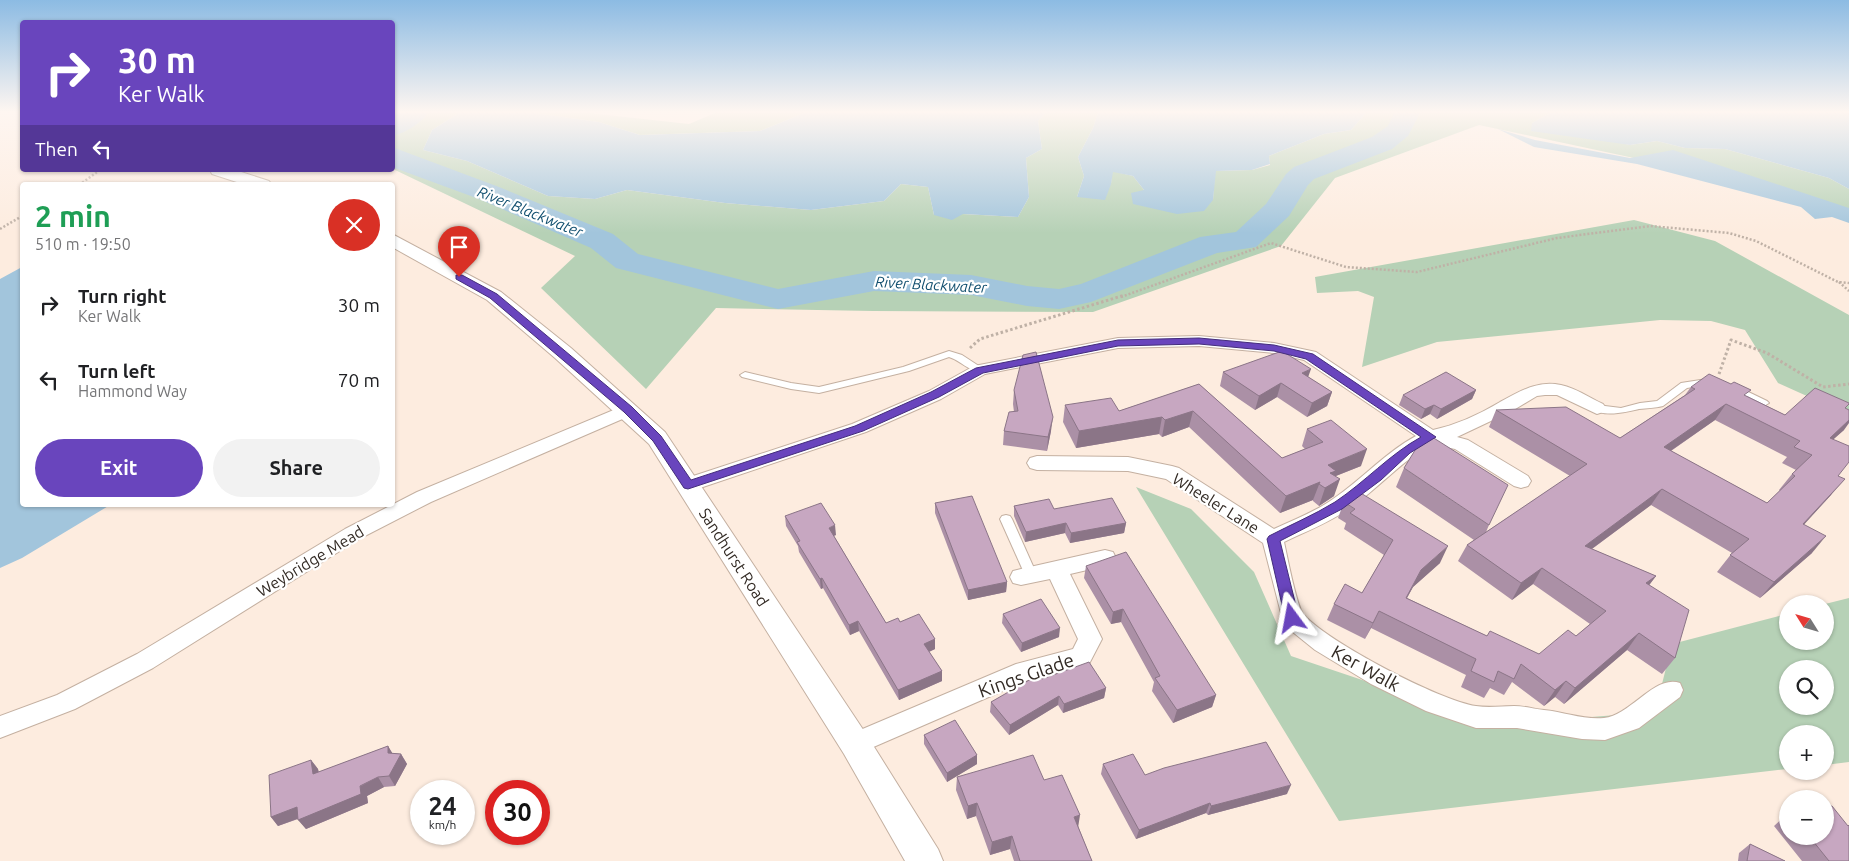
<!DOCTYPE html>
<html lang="en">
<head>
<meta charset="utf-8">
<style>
  :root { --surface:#fff; --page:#f2f2f2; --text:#202124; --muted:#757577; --accent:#6945bd }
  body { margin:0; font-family:Ubuntu,sans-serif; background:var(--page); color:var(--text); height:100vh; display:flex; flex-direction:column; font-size:19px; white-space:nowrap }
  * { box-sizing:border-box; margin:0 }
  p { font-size:16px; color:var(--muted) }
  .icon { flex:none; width:28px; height:28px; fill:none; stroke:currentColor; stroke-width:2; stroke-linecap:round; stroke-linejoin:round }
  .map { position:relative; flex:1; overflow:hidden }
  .sheet { position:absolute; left:20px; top:182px; width:375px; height:325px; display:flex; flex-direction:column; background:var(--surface); border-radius:5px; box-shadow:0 1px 4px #0004 }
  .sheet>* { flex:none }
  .hud { position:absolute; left:20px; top:20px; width:375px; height:152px; border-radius:5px; box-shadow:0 1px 4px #0004; background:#6945bd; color:#fff; overflow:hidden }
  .needle { width:32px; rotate:307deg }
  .tools { position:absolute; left:1779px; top:595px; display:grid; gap:10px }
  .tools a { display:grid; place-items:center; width:55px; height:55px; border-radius:50%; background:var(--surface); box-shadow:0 1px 4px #0004; font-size:25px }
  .speed { position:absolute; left:410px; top:780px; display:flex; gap:10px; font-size:25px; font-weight:700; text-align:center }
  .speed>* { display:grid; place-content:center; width:65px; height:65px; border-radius:50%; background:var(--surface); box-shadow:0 1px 4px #0004; line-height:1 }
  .speed small { font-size:12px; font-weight:400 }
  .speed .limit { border:8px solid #d22; background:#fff; color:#111 }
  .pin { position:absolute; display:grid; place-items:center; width:42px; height:42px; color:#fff; margin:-51px -21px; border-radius:50% 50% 50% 0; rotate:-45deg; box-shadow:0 0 5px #0007 }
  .pin .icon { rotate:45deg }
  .me { position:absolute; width:55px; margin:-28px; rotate:347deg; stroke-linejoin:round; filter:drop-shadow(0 0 4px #0008) }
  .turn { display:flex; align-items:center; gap:18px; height:105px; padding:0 15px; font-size:22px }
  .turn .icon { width:65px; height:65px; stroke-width:2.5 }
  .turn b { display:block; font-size:35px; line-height:42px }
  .then { display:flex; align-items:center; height:48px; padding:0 15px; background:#0003; gap:10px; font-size:19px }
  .round { display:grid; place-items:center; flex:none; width:52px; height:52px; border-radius:26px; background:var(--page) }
  .summary { display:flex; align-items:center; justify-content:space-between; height:85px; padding:0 15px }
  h1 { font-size:30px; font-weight:700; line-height:38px; color:#1e9e55 }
  .primary-button { display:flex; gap:10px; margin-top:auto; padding:10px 15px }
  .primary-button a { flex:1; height:58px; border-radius:30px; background:var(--accent); color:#fff; font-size:20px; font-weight:700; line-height:58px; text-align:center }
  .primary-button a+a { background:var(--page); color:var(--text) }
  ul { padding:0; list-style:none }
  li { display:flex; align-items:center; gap:15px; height:75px; padding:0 15px }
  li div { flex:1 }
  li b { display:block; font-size:19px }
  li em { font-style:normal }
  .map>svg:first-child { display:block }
  .green { fill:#b6d1b6; fill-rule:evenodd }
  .water { fill:#a2c5dc }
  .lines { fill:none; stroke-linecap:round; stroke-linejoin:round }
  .river { fill:#a2c5dc; fill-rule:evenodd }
  .service-casing { stroke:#c4b0a1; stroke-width:2 }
  .minor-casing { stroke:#c4b0a1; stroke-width:2 }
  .tertiary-casing { stroke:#c4b0a1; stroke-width:2 }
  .path-far1 { stroke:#bfb1a6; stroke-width:2.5; stroke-dasharray:2 2; stroke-linecap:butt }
  .path { stroke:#bfb1a6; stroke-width:3; stroke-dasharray:2.5 2.5; stroke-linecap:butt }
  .service { fill:#fff; fill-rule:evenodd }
  .minor { fill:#fff; fill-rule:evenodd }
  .tertiary { fill:#fff; fill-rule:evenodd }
  .wall { fill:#ab90a6; fill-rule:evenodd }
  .shaded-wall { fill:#8b7587 }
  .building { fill:#c7a7c1; stroke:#8b7587; fill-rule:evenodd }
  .route { fill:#6945bd; stroke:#442d7b }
  .labels { text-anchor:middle; stroke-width:4.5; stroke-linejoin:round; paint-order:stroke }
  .far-water-label { font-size:15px; font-style:italic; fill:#114f6f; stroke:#fff }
  .street-label { font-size:16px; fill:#332b25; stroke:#fff }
  .near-street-label { font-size:19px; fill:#332b25; stroke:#fff }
</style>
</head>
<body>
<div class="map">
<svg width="1849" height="861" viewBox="0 0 1849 861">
  <rect width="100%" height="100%" fill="#fdecdf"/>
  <g class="green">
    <path d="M392,113h67l-27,17 -9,20 44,11 81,35 47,3 32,-9 98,13 86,7 73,-9 17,-17 27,3 6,28 28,-1 56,3 11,-20 -3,-39 16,-9 -4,-28 7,-8h53l-5,15 -15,29 6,19 -7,21 34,-13 1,-13 21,5 11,14 69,10 2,-29 37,-1 18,-5 -1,-9 55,-22 27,-4 15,-17h184l-18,10 98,22 27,-4 28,7 40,1 104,29 20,11v33l-145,-49 -225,-48 -144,53 -54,68 -188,66 -220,-1 -157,-3 -70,81 -105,-101 34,-32 -182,-87z"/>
    <path d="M534,113h55l100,11 26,-11h89l-44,18 -120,4 -41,-13z"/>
    <path d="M1634,220l81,21 134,74v100l-71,-32 -33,-53 -34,-9 -51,-1 -223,22 -75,25 12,-70 -16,-6 -41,2 -2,-16z"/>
    <path d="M1136,487l55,22 63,63 37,84 98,33 89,37 177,-14 17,-68 115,-30 1,27h37v-37l24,-6v164l-24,3v-31h-37l-1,35 -448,52zM1788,669h37v37h-37z"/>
  </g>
  <g class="water">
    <path d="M459,113h75l65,9 41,13 120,-4 44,-18h241l-7,8 4,28 -16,9 3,39 -11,20 -55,-3 -11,6 -18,-5 -6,-28 -27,-3 -17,17 -73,9 -86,-7 -98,-13 -32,9 -47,-3 -81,-35 -44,-11 9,-20z"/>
    <path d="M1098,113h268l-15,17 -27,4 -55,22 1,8 -18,6 -36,1 -3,29 -9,11 -27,3 -44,-10 -2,-11 13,-3 -11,-14 -20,-4 -2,12 -6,16 -28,-3 7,-21 -6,-19 15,-29z"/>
    <path d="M1550,113h299v76l-20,-11 -104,-29 -40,-1 -28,-7 -27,4 -99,-14 1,-8z"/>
    <path d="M1498,129l37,11 95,18 43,-8 176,58v15l-17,-6 -17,2 -14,-12 -164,-43 -103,-17z"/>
    <path d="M22,267v238h88l-88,53 -22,10v-289z"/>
  </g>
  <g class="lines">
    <g class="river">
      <path d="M398,113h30c-8,11 -23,20 -36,23v-20z"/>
      <path d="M1394,113h26l-12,23 -16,13 -78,30 -6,6 -19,31 -33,31 -39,6 -126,49 -32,7 -32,-3 -56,-11 -97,-4 -96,18 -162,-41 -25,-20 -112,-49 -87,-32v-20l107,40 114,47 25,20 140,35 96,-18 97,4 56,11 32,3 22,-5 119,-47 36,-5 30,-28 20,-30 8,-7 78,-30 16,-11z"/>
    </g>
    <g class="service-casing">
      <g id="service">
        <path d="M949,351l13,4 23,15 -2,2c-11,2 -23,-12 -34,-15l-40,14 -90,22 -28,-4 -49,-12 -2,-2 5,-3 46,11 28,4 84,-20z"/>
        <path d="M1707,379l5,3 -2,2 -23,4 -24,18c-8,2 -16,2 -24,3 -13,3 -36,9 -47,-1l5,-3 24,3 19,-5 17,-2 24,-18z"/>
        <path d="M1736,386l31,15 2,2 -5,3 -3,-1 -28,-14 -2,-2 2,-2z"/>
        <path d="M1006,515l4,1 2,3 25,56 -2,3 -4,1 -4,-1 -2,-3 -25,-56 2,-3z"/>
      </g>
    </g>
    <g class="minor-casing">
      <g id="minor">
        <path d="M1199,336l75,7 42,9 117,78c23,-5 47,-16 67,-28 21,-11 37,-22 61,-17 15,3 29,13 42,19l3,4 -3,4 -6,2 -40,-19h-12l-8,1 -25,15 -55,26 11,3 60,36 3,5 -3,5 -7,2 -7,-2 -59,-37 -23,-5c-31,17 -55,46 -85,66 -19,13 -42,22 -63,32 3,13 13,67 20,73 24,27 136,86 172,91 13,2 26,0 38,0 10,0 20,3 30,4 20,2 40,10 60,8 27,-3 51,-44 76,-35l3,7 -3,7 -41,31 -34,12 -23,-1 -65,-11h-41l-50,-17 -55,-27 -56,-34 -31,-25 -21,-82 -97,-64 -38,-8 -91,-1 -7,-2 -3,-5 3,-5 7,-2 91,1 44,9 7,2 95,61c19,-9 41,-17 59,-30 28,-19 53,-47 83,-63l-112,-76 -30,-7 -75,-7 -81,2 -133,26 -44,25 -75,33 -178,60 -7,-2 -3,-5 3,-5 171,-56 77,-33 45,-25 144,-28z"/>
        <path d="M628,404l6,2 3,4 -3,4 -203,88 -72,37 -206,129 -78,41 -75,29v-22l57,-21 80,-41 208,-125 72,-37z"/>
        <path d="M1105,550l8,2 3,6 -3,6 -43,10 32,65 -13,25 -61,16 -173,75 -9,-3 -4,-8 4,-8 170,-72 57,-15 5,-10 -28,-60 -29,6 -8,-2 -3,-6 3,-6 8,-2z"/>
      </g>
    </g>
    <g class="tertiary-casing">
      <g id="tertiary">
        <path d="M210,170h25l34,11 3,4h-26l-34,-11z"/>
        <path d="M392,234l109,58 70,56 94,84 201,302 72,115 5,12h-38l-61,-107 -195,-310 -94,-86 -68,-58 -95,-53z"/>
      </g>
    </g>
    <g class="path-far1">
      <path d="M1848,113l1,3"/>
      <path d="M79,185l21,-15"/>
      <path d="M0,229l22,-13"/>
      <path d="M1839,282l10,9"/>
      <path d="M1121,297l150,-54 75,24 71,5 140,-34 93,-12 79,7 27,8 82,41 11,1"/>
    </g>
    <g class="path">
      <path d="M970,348l10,-9 145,-44"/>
      <path d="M1719,374l12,-34 36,13 56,34 26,-3"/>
    </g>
    <use href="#service" class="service"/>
    <use href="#minor" class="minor"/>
    <use href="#tertiary" class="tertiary"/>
  </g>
  <g class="wall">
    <path d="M1223,372l85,5 24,15 -5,14 -20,11 -30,-20 -22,13 -35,-24z"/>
    <path d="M1199,384l83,74 23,-9 -3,-3 5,-17 54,37 -25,10 -2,20 -15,10 -6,-5v-1l-33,13 -91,-86 -27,10 -3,-3 -83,14 -13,-26 2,-17 54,6z"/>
    <path d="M1691,387l56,9 38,19 61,-6 -2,21 -11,9 5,37 -7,19 -27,29 8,29 -52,45 -43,-26 15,-19 -81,-48 -59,44 64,27 -7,9 26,73 -13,16 -35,-24 -63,54 -9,-7 -11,9 -32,-24 -8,13 -14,-7 -6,10 -23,-11 5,-12 -95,-47 -6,11 -38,-19 7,-16 28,-11 22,-38 -40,-26 2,-6 -8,-5 6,-16 96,61 -27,24 -6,11 80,38 52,18 37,-18 14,-12 -57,-40 -21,16 -54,-39 9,-16 7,-5 -78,-53 8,-19 85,57 -3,7 84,-56 -81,-49 7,-17 124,28 65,-43zM1715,420l72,37 -5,6 14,7 -4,4 -13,16 1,1 -13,12 -96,-52z"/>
    <path d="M1014,390l37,41 -4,20 -44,-6 1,-14 10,-19 -1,-8z"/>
    <path d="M1476,390l-4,9 -35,20 -7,-5 -9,5 -22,-14 4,-10z"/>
    <path d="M935,503l72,79 -1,10 -38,8 -33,-87z"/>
    <path d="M1014,506l40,3 72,14 -2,10 -54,10 -5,-10 -40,9 -11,-26z"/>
    <path d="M785,516l51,19 -2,1 52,87 14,-1 35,17v10l-6,3 13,19v10l-43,19 -40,-69 -9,4 -27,-47 -2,1 -22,-37 -1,-6 -12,-20z"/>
    <path d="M1086,566l130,129 -4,12 -39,16 -21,-32 2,-9 -33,-60 -10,2 -27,-46z"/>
    <path d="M1003,614l56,23 -38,15 -19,-29z"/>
    <path d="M1042,679l64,9 -2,10 -41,15 -5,-8 -49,30 -19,-23 1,-10z"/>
    <path d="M924,735l53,20v9l-30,18 -23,-38z"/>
    <path d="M388,746l4,7 9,1 6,10 -12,22 -11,1 -17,9 1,7 -62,26 -8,-10 -20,7 -7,-9 40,-57 7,9 1,3z"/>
    <path d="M1103,764l42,11 142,19 -79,21 -2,-2 -70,26 -35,-65z"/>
    <path d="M957,777l87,3 34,46 14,35h-78l-4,-12 -20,6 -14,-39 -9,3 -11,-29z"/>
    <path d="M1788,813v23h37l23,-10 1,35h-47l-28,-35z"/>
    <path d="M1750,844l35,17h-47l1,-8z"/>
  </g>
  <g class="shaded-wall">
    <path d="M1311,369l-5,14 -4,-10z"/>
    <path d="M1281,383l-4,14 -22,13 4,-14z"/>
    <path d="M1476,390l-4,9 -35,20 4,-10z"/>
    <path d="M1332,392l-5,14 -20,11 5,-14z"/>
    <path d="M1726,404l-11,16 -62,43 11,-16z"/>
    <path d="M1434,405l-4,9 -9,5 4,-10z"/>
    <path d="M1193,411l-4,16 -27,10 3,-17z"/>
    <path d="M1053,417l-2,14 -4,20 1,-14z"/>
    <path d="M1162,417l-3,17 -83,14 3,-17z"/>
    <path d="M1849,420v3l-5,7 -27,24 13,-16z"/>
    <path d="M1367,449l-6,17 -28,11 7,2 -6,17 -15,10 6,-18 3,-23z"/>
    <path d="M1845,479l-14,16 -41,45 13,-16z"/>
    <path d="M1320,482l-7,18 -33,13 6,-17z"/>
    <path d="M1662,489l-11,16 -77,57 11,-16z"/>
    <path d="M1066,523l-1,10 -40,9 1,-10z"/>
    <path d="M1126,523l-2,10 -54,10 1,-10z"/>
    <path d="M835,525l1,10 -7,2v-9z"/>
    <path d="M1826,536l-14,17 -52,45 14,-16z"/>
    <path d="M1448,546l-8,17 -27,24 -15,27 23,-44z"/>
    <path d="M1542,568l-9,16 -21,16 9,-17z"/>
    <path d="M1656,576l-12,16 2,-9z"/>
    <path d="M822,578l1,10 -2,1 -1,-10z"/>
    <path d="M1007,582l-1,10 -38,8v-10z"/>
    <path d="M1123,609l-2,13 -10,2 2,-12z"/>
    <path d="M1379,611l-8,17 -6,11z"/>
    <path d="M858,621l1,10 -9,4 -1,-10z"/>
    <path d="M1060,628l-1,9 -38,15 1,-9z"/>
    <path d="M1639,633l-12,17 -63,54 11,-16z"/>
    <path d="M935,639v10l-11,5v-10z"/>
    <path d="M942,671v10l-43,19 -1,-10z"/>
    <path d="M1566,681l-11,16 -11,9 11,-16z"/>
    <path d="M1106,688l-2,10 -41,15 1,-9z"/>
    <path d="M1216,695l-4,12 -39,16 4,-13z"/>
    <path d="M1059,696l-1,9 -49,30 1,-10z"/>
    <path d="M388,746l6,10 -6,-3z"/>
    <path d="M401,754l6,10 -12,22 -6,-10z"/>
    <path d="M977,755v9l-30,18v-9z"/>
    <path d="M311,760l7,9 2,15 -7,-10z"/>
    <path d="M378,777l6,10 -17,9 1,7 -62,26 -8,-9z"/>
    <path d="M1291,785l-4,9 -79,21 3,-9z"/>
    <path d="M977,803l-1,13 -9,3 1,-13z"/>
    <path d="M1210,803l-4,10 -70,26 3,-9z"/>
    <path d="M297,807l8,9 -27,10 -7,-9z"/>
    <path d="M1080,815l-2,13 -4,-11z"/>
    <path d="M1012,836l-2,13 -20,6 2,-13z"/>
  </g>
  <g class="building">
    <path d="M1282,351l29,18 -9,4 30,19 -20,11 -31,-20 -22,13 -36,-24z"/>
    <path d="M1036,352l17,65 -5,20 -44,-6 5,-19 9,-1 -4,-21 9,-35z"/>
    <path d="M1446,372l30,18 -35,19 -7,-4 -9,4 -22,-14z"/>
    <path d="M1709,374l22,10 3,-2 17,8 -7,5 41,20 30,-27 34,15v1l-4,4 4,2v10l-19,18 19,8v16l-11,14 7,3 -42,45 23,12 -52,46 -44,-27 19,-16 -87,-50 -77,57 71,30 -10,7 43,27 -14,48 -36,-25 -64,55 -9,-7 -11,9 -34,-26 -7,15 -16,-8 -4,11 -23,-11 5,-12 -97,-48 -6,12 -39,-19 11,-20 17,9 31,-53 -43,-27 5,-4 -11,-7 15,-10 89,54 -27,24 -15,28 81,38 3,-5 49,23 29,-24 8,6 30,-25 -64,-43 -21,15 -54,-38 120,-81 -91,-54 70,-3 54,31 75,-49 -4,-2zM1726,404l74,37 -6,6 18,8 -20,19 3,2 -28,27 -103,-56z"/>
    <path d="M1199,384l83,74 41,-16 -16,-13 24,-9 36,29 -39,16 8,6 -6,2 10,6 -15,9 -6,-4 1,-2 -34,14 -93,-85 -28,9 -3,-3 -83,14 -14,-26 46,-7 8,13z"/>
    <path d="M1429,435l79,50 -19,40 -85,-57 18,-29z"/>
    <path d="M972,496l35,86 -39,8 -33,-87z"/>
    <path d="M1112,498l14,25 -55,10 -5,-10 -40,9 -12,-26 35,-7 5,10z"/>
    <path d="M821,503l14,22 -6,3 57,95 12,-5 2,4 19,-8 16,25 -11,5 18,27 -44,19 -40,-69 -9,4 -27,-47 -2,1 -23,-37 3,-1 -15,-25z"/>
    <path d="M1126,552l90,143 -39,15 -22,-32 5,-2 -37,-67 -10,3 -27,-46z"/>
    <path d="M1041,599l19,29 -38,15 -19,-29z"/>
    <path d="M1089,662l17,26 -42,16 -5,-8 -49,29 -19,-23 47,-27 4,4z"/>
    <path d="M955,720l22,35 -30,18 -23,-38z"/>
    <path d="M1266,742l25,43 -80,21 -1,-3 -71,27 -36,-66 30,-10 12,21 19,-7z"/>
    <path d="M388,746v7l13,1 -12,22 -11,1 -18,9 1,8 -63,26 -1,-13 -26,10 -2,-42 42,-15 2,14z"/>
    <path d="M1033,755l11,25 18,-5 18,40 -6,2 18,44h-72l-8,-25 -20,6 -15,-39 -9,3 -11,-29z"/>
    <path d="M1832,806l16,20 1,-1v36h-20l-20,-25h16v-29z"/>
    <path d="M1750,844l35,17h-38z"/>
  </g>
  <linearGradient id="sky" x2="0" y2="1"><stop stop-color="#8cbbe3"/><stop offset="0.48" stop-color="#fef6f1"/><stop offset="1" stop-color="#fef6f1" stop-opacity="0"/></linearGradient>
  <rect width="1849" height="233" fill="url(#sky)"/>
  <path class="route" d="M456,275h6l35,19 135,113 29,29 30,44 164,-54 76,-34 45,-24 142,-28 81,-2 75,7 39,9 123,83 -26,16 -29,27 -39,29 -62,32 19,77 -2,4h-10l-2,-4 -18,-79 2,-3c21,-11 45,-21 66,-34 30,-20 55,-48 86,-65l-115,-78 -32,-8 -75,-7 -81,2 -135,27 -44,24 -76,34 -175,58 -4,-1 -31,-47 -29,-29 -134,-114 -34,-19z"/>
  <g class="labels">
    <g class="far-water-label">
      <text transform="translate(530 212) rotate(22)" y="5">River Blackwater</text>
      <text transform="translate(931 285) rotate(3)" y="5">River Blackwater</text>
    </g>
    <g class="street-label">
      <text transform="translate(1216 503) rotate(32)" y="6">Wheeler Lane</text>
      <text transform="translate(734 557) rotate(57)" y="6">Sandhurst Road</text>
      <text transform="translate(310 561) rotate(-31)" y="6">Weybridge Mead</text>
    </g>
    <g class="near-street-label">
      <text transform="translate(1366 668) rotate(29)" y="7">Ker Walk</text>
      <text transform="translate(1026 675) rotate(-19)" y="7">Kings Glade</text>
    </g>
  </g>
</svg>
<div class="tools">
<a><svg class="needle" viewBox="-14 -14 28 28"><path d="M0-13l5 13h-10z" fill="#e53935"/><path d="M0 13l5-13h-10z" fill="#757577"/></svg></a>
<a><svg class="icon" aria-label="search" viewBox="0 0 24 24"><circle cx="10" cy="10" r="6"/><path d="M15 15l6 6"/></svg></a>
<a>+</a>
<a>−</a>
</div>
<div class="speed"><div>24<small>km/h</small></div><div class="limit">30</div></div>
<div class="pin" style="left:459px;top:277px;background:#d93025"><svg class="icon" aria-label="arrive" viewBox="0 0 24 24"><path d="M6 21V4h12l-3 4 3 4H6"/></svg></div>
<svg class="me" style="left:1292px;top:618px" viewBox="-20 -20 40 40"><path d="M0-17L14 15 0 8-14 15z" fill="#6945bd" stroke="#fff" stroke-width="4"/></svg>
<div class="hud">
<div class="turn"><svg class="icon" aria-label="right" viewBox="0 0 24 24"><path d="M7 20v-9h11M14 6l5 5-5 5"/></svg><div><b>30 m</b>Ker Walk</div></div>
<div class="then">Then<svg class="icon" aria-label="left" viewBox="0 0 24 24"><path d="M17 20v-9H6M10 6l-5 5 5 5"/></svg></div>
</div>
<section class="sheet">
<div class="summary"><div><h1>2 min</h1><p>510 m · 19:50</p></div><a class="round" style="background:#d93025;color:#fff"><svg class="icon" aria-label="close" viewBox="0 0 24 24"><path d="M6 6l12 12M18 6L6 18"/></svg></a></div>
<ul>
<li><svg class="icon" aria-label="right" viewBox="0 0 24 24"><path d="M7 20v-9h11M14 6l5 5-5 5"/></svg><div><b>Turn right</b><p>Ker Walk</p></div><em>30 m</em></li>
<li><svg class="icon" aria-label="left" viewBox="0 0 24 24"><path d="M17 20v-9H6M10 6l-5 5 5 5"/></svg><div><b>Turn left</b><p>Hammond Way</p></div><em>70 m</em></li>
</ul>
<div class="primary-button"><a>Exit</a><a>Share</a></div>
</section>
</div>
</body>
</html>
